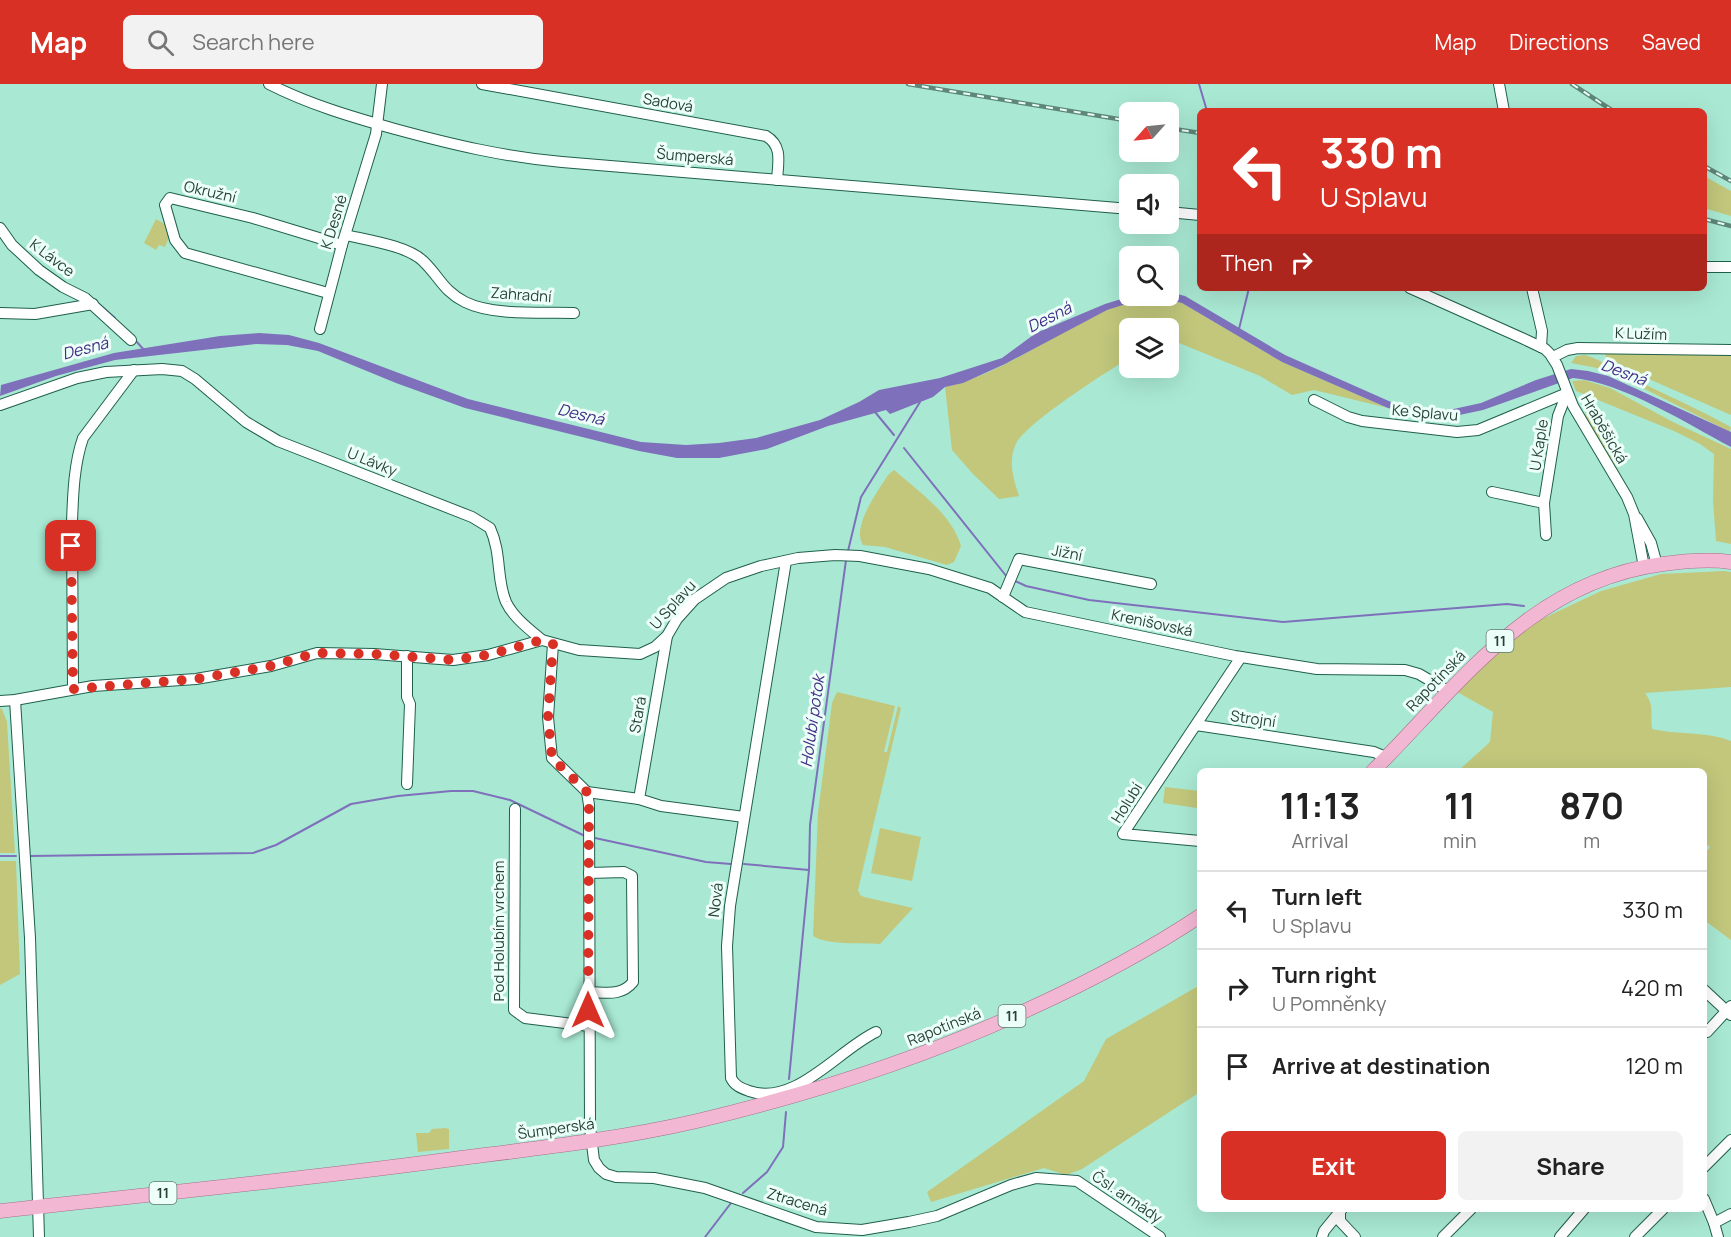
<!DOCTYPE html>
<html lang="en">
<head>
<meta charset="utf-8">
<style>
  :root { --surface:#fff; --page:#f2f2f2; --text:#222; --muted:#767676; --line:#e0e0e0; --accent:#d93025 }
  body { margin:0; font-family:Manrope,sans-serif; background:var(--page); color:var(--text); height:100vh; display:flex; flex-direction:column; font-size:22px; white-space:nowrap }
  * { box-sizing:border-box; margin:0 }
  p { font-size:20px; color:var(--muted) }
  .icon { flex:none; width:33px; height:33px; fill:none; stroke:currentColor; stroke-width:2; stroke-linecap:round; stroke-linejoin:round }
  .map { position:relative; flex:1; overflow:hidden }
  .panel { position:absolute; left:1197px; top:684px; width:510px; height:444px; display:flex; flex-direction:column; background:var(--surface); border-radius:9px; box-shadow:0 6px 24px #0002 }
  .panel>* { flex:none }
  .top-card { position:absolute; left:1197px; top:24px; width:510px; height:183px; border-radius:9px; box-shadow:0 6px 24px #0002; background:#d93025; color:#fff; overflow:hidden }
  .needle { width:39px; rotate:243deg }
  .fabs { position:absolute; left:1119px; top:18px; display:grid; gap:12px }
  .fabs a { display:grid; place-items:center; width:60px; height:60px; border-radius:9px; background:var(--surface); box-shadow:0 6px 24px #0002; font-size:30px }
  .pin { position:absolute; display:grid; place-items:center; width:51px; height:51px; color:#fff; margin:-26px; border-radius:12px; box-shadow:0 3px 9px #0006 }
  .me { position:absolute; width:66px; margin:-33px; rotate:0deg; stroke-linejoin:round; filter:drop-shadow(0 0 4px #0008) }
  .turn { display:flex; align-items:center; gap:21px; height:126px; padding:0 24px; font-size:27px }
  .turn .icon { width:78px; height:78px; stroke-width:2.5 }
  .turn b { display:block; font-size:42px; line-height:51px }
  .then { display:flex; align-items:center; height:57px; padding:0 24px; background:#0003; gap:12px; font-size:22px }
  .eta { display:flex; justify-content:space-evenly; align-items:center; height:102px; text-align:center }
  .eta b { font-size:36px; font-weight:700; line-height:42px }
  .action { display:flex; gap:12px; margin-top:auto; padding:12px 24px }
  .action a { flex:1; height:69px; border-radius:9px; background:var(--accent); color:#fff; font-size:24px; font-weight:700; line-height:69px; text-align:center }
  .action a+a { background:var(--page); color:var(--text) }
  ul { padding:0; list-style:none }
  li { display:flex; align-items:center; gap:18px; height:78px; padding:0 24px; border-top:2px solid var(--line) }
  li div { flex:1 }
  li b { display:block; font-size:22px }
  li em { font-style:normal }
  header { display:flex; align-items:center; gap:36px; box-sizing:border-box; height:84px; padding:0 30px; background:var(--accent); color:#fff }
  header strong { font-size:28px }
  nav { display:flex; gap:33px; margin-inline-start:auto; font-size:21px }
  .search { width:420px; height:54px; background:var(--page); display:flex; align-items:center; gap:15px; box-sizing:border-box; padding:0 21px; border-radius:9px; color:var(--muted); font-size:22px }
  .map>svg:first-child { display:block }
  .green { fill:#c2c77c }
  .water { fill:#7e70bb }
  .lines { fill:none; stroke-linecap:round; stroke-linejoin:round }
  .stream { stroke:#7e70bb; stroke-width:2 }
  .minor-casing { stroke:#1f5f4e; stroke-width:12 }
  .major-casing { stroke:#a56f8a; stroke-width:15 }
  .minor { stroke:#fff; stroke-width:10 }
  .major { stroke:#f2b7d3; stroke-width:14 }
  .rail-casing { stroke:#5d8778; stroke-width:4.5 }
  .rail { stroke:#ecfff8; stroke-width:2; stroke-dasharray:7; stroke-linecap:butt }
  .route { stroke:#d93025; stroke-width:10; stroke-dasharray:0 18 }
  .labels { text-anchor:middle; stroke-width:6; stroke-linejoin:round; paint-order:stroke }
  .shield { fill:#ecfff8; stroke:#637b72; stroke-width:1.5 }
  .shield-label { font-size:14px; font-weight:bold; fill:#284239 }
  .street-label { font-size:15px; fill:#284239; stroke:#ecfff8 }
  .water-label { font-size:16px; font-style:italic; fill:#462c86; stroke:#ecfff8 }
</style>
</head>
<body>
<header>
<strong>Map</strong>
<div class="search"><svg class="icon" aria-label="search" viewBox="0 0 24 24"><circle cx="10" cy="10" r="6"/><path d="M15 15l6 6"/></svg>Search here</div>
<nav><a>Map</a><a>Directions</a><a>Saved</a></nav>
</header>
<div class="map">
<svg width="1731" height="1153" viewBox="0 0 1731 1153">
  <rect width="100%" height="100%" fill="#a9e9d3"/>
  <g class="green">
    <path d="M1704,92l27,15v25l-27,-8z"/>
    <path d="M156,135l12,7 -2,6 4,3 -5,12 -6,-2 -3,5 -12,-7z"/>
    <path d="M1151,212l31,7 100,59 106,46 -74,-18 -22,5 -32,-19 -81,-33 -10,-1 -1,-14h-38l-1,30c-22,14 -107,67 -114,88 -7,17 -1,34 4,50l-20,3 -26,-25 -21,-24 -7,-63c59,-14 107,-53 162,-77 14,-6 30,-9 44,-14z"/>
    <path d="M1605,269l126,2v60l-89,-39 -36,-19z"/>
    <path d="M1585,271c21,7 39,19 59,29 29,14 58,27 87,43l-1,5 -111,-56 -22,-8 -26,-5 5,-7z"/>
    <path d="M1584,296l26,8 63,34 58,27v95l-15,-3 -3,-41 1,-46 -14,-10 -26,-13 -98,-40 -4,-10z"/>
    <path d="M1578,313l12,3 -3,8 3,10 32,58 -39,-61 3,-1z"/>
    <path d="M894,386c24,21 58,44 67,76l-7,16 -7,3 -62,-18 -22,-2c-12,-18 15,-54 25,-70z"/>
    <path d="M1724,487l7,1v115l-86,6c10,13 5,22 7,36 26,6 54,2 79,12v199l-27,-20v-65l6,-8 -3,-2h-3v-74h-246l32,-29 3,-30 -36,-20 62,-62 82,-39 60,-17z"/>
    <path d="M837,608l58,14 -11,46h3l11,-46 3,2 -43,182 2,5 4,2 49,11 -33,36c-17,-1 -54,1 -67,-8l5,-123 14,-110z"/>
    <path d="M0,624l2,1 5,13 8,131h-15z"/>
    <path d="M1165,703l35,4 -3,17 -34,-5z"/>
    <path d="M880,744l41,9 -9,44 -41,-8z"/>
    <path d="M0,777h16l4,113 -20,11z"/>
    <path d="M1200,901v107l-118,77 -16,6 -22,-7 -113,34 -4,-10 157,-111 22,-42z"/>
    <path d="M445,1044l4,1v20l-31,3 -2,-19h13l3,-4z"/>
  </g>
  <path class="water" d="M1169,208l16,4 100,59 106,47 29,7 29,1 32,-7 55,-23 35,-11 17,2 20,5 123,56v15c-44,-23 -109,-65 -158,-69l-90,32 -33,7 -31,-1 -31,-8 -106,-46 -100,-59 -31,-7 -44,14 -102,54 -42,19 -18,4 -12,10 -43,17 -4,-4 -58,16 -61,23 -48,9h-42l-38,-7 -174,-43 -69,-25 -78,-32 -31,-6 -31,-1 -141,16 -59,16 -56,20 1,-11 113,-32 106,-17 39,-3 30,2 30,8 149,56 173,43 45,3 33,-2 37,-5 64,-18 39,-18 20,-12 61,-12 62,-20 34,-25 69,-29 26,-8h37z"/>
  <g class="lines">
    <g class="stream">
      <path d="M1199,0l8,27"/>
      <path d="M99,220l16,14"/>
      <path d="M1239,245l10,-41"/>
      <path d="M135,256l10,11"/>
      <path d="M875,328l19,23"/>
      <path d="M904,364l103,129"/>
      <path d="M848,467l13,-54 59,-95"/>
      <path d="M1015,497l11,5 63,14 194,22 224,-18 17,2"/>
      <path d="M595,754l111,24 25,2"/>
      <path d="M0,772h16"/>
      <path d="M30,772l223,-3 23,-8 75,-41 47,-8 53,-5h22l37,9 75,36"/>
      <path d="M744,780l65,6"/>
      <path d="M789,995l20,-209 1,-45 36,-265"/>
      <path d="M743,1109l24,-21 16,-25 3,-35"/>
      <path d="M705,1153l26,-34"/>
    </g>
    <g class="minor-casing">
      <g id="minor">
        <path d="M269,0c39,20 83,33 126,45 55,15 109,28 167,33l568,47"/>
        <path d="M482,0l284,52c17,10 12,27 11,44"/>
        <path d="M1499,0l5,27"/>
        <path d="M1168,128l32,3"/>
        <path d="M0,144l12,17 27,25 24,17 22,11 46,42"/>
        <path d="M346,151c21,5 62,11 77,26 16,15 20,30 42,41 28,14 77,10 109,11"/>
        <path d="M1704,183h27"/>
        <path d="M1410,204l114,51 21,10 5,5 7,11 16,41 54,91 7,17 10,53"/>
        <path d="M1532,204l10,43 -1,16"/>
        <path d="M328,209l-143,-40 -10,-13 -10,-35 5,-7 83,20 89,27"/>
        <path d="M0,229l35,1 58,-10"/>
        <path d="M320,245l22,-84 34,-111 6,-50"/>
        <path d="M1553,273l14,-7 11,-2 153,2"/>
        <path d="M1314,316l34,17 14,4 95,11 21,-2 89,-37"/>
        <path d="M0,321l77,-27 29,-6 56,-3 20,2 13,8 51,43 32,19 194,76 18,11c12,26 6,51 16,74 7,15 23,27 36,38"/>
        <path d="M1492,408l52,11 14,-87 9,-23"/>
        <path d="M1544,419l2,32"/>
        <path d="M1637,434l14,25 6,22"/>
        <path d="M786,477l-56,345 -3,40 4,132c4,8 10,10 18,13 46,16 89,-41 127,-59"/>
        <path d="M1003,513l16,-38 132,25"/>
        <path d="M667,552l-28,163 22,7 83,11"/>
        <path d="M553,560l-5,73 4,41 35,34 2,13 1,323 4,32 5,8 7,6 10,3 38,1 51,10 111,39 46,3 47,-8 28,-6 74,-31 25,-7 41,3 83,56"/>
        <path d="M407,572v41l3,7 -3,80"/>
        <path d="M73,605l-1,-167c1,-28 2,-58 11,-84l51,-68"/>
        <path d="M15,616l15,238 9,299"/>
        <path d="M0,617l15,-1 78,-14 103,-7 75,-13 46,-13 57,1 79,6 35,-5 54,-15 37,10 61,4 15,-7 12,-11 10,-17 18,-20 31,-21 35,-12 37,-8 37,-3 25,1 69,13 61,19 35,24 210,44 82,13 88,1 14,4 29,17"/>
        <path d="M1196,641l178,27 12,5"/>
        <path d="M587,708l52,7"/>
        <path d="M515,725l-1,201 11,8 64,8"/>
        <path d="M1200,757l-77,-7 118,-177"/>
        <path d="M1704,906l27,25"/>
        <path d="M588,908c17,0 33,5 45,-10l-1,-106 -8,-4 -35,1"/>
        <path d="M1707,948l24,-26"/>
        <path d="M1704,1083l27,-27"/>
        <path d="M1704,1115l10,24 4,14"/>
        <path d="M1340,1127v10l15,16"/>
        <path d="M1714,1139l17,-9"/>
        <path d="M1322,1153l2,-6 18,-22"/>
        <path d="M1443,1153l28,-28"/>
        <path d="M1560,1153l24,-28"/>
        <path d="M1635,1153l28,-28"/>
      </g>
    </g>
    <g class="major-casing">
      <g id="major">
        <path d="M1373,687c87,-87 158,-190 290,-207 22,-3 46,-5 68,-2"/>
        <path d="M0,1127c154,-17 308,-32 461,-53 79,-10 158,-19 236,-37 114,-27 226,-63 332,-112 59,-27 117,-57 171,-93"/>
      </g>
    </g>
    <use href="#minor" class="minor"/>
    <use href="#major" class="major"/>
    <g class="rail-casing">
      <g id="rail">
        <path d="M908,0l222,37"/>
        <path d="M1572,0l41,27"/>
        <path d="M1168,44l32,5"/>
        <path d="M1704,82l27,15"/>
        <path d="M1704,135l27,7"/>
      </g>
    </g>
    <use href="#rail" class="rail"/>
  </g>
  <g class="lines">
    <path class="route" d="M71,462l2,143 123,-10 75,-13 45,-13 58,1 79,6 35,-5 54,-15 11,4 -5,73 4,41 35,34 2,13 -1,205"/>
  </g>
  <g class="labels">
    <g class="shield">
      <rect x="1486.5" y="546" width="27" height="22" rx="4.5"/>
      <rect x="998.5" y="921" width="27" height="22" rx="4.5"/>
      <rect x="149.5" y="1098" width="27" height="22" rx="4.5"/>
    </g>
    <g class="shield-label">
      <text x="1500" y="562">11</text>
      <text x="1012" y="937">11</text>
      <text x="163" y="1114">11</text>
    </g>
    <g class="street-label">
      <text transform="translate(668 19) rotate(10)" y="5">Sadová</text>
      <text transform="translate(695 73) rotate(5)" y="5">Šumperská</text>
      <text transform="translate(210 108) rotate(13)" y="5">Okružní</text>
      <text transform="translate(334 138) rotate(-73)" y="5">K Desné</text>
      <text transform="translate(52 174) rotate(37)" y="5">K Lávce</text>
      <text transform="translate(521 211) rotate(4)" y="5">Zahradní</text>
      <text transform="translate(1641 250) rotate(2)" y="5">K Lužím</text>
      <text transform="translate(1425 329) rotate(5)" y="5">Ke Splavu</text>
      <text transform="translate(1604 345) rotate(60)" y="5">Hraběšická</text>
      <text transform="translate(1539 361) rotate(-81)" y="5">U Kaple</text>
      <text transform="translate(372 378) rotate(22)" y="5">U Lávky</text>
      <text transform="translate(1067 469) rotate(11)" y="5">Jižní</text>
      <text transform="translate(673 521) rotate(-48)" y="5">U Splavu</text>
      <text transform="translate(1152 539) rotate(12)" y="5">Krenišovská</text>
      <text transform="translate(1436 597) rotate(-46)" y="5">Rapotínská</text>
      <text transform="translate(638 631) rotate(-80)" y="5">Stará</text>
      <text transform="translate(1253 635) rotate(8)" y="5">Strojní</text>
      <text transform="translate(1127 719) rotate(-58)" y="5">Holubí</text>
      <text transform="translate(716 816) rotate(-83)" y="5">Nová</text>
      <text transform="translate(499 847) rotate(-90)" y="5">Pod Holubím vrchem</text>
      <text transform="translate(944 943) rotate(-22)" y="5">Rapotínská</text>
      <text transform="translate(556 1045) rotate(-8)" y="5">Šumperská</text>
      <text transform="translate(1127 1113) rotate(34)" y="5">Čsl. armády</text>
      <text transform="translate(797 1118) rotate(17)" y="5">Ztracená</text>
    </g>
    <g class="water-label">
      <text transform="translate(1049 233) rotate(-27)" y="6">Desná</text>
      <text transform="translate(85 264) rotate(-15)" y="6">Desná</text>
      <text transform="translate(1624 288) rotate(21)" y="6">Desná</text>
      <text transform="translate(581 330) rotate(14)" y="6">Desná</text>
      <text transform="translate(812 637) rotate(-82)" y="6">Holubí potok</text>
    </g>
  </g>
</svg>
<div class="fabs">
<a><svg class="needle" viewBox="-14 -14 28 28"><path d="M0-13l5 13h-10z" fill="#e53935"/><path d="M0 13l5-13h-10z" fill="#767676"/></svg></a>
<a><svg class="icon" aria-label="sound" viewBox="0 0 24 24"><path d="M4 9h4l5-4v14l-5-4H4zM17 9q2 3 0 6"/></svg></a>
<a><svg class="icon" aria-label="search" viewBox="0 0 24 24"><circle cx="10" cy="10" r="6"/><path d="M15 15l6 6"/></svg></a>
<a><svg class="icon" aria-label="layers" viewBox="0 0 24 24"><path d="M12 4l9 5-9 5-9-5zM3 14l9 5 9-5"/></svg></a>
</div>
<div class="pin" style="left:71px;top:462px;background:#d93025"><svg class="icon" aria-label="arrive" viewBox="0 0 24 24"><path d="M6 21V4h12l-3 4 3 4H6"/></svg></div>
<svg class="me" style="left:588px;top:926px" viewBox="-20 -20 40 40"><path d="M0-17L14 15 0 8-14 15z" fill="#d93025" stroke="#fff" stroke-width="4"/></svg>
<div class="top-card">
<div class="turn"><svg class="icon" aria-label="left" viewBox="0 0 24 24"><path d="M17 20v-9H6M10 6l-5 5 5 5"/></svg><div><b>330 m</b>U Splavu</div></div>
<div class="then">Then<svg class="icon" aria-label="right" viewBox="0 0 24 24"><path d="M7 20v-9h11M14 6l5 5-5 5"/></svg></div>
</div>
<section class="panel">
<div class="eta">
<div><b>11:13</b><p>Arrival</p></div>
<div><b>11</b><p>min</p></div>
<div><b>870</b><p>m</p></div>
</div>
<ul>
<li><svg class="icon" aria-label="left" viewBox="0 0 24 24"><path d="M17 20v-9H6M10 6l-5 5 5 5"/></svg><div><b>Turn left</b><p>U Splavu</p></div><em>330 m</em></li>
<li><svg class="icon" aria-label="right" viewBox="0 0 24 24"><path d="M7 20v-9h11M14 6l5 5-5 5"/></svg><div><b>Turn right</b><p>U Pomněnky</p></div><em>420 m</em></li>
<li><svg class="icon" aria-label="arrive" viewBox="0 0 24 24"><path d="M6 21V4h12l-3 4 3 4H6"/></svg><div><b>Arrive at destination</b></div><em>120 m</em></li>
</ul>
<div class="action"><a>Exit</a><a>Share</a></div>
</section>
</div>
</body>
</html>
